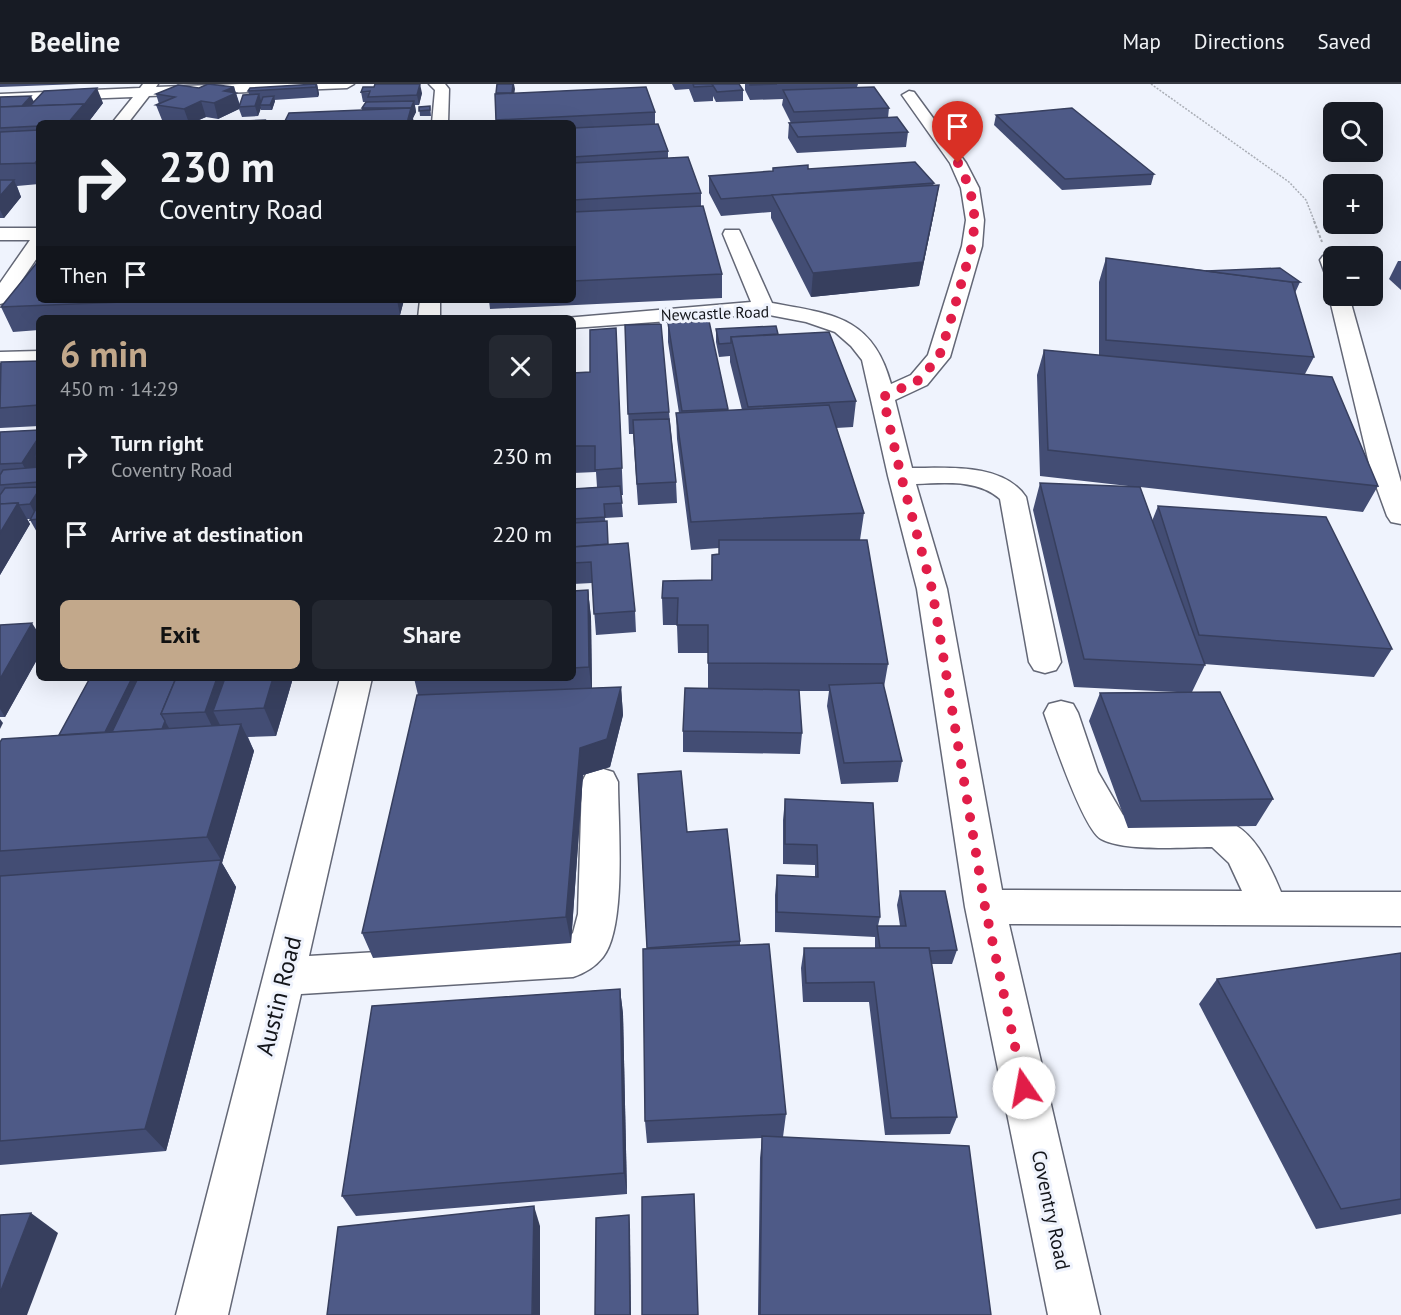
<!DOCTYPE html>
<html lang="en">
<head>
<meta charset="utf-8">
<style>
  :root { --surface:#171b24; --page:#242831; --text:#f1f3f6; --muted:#9ea1a6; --line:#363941; --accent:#c2a88b }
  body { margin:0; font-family:"PT Sans",sans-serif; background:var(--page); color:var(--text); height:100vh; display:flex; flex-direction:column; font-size:22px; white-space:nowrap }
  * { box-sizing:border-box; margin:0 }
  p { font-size:20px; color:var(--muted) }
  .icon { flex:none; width:33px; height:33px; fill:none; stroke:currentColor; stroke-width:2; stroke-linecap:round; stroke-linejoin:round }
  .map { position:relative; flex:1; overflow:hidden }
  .details { position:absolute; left:36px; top:231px; width:540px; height:366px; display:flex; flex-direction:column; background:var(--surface); border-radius:9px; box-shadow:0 6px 24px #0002 }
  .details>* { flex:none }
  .guide { position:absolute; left:36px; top:36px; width:540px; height:183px; border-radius:9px; box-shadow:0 6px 24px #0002; background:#171b24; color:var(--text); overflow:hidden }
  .buttons { position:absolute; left:1323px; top:18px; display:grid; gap:12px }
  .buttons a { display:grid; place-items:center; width:60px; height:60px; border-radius:9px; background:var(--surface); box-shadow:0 6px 24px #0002; font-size:30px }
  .pin { position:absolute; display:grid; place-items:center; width:51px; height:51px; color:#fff; margin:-62px -26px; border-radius:50% 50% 50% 0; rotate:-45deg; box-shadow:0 0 6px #0007 }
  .pin .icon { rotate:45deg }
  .me { position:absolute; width:66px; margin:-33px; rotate:348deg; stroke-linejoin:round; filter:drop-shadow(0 0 4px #0008) }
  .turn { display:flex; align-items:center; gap:21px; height:126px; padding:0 24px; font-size:27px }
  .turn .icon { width:78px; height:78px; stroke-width:2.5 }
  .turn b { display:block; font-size:42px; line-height:51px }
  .then { display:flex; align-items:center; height:57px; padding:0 24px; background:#0003; gap:12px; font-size:22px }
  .round { display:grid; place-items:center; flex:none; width:63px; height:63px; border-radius:9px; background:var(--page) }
  .summary { display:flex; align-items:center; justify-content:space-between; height:102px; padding:0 24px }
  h1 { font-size:36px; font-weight:800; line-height:45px; color:var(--accent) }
  .primary-button { display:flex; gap:12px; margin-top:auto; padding:12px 24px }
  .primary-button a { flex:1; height:69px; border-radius:9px; background:var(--accent); color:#111; font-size:24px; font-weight:800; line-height:69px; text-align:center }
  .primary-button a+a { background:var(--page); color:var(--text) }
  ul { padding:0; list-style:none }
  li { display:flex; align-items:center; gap:18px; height:78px; padding:0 24px }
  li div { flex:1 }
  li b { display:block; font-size:22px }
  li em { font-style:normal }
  header { display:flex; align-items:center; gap:36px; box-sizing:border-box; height:84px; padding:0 30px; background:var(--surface); border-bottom:2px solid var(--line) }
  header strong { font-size:28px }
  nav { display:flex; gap:33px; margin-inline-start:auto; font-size:21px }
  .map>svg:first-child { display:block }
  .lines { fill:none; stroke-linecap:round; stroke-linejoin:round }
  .minor-casing { stroke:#636776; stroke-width:3 }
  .path-far1 { stroke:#aaaeb6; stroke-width:1.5; stroke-dasharray:2 1.5; stroke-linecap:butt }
  .path { stroke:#aaaeb6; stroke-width:2; stroke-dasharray:3 2; stroke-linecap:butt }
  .minor { fill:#fff; fill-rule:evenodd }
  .wall { fill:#434d74 }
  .shaded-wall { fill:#373f5e }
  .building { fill:#4e5a87; stroke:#373f5e; stroke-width:1.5 }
  .route { stroke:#e11d48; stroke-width:10; stroke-dasharray:0 18 }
  .labels { text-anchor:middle; stroke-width:6; stroke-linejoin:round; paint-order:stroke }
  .far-street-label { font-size:16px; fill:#14161b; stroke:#eff3fd }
  .street-label { font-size:20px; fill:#14161b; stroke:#eff3fd }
  .near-street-label { font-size:24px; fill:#14161b; stroke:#eff3fd }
</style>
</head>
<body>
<header>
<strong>Beeline</strong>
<nav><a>Map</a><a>Directions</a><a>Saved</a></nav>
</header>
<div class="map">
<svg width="1401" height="1231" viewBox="0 0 1401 1231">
  <rect width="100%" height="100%" fill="#eff3fd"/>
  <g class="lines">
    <g class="minor-casing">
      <g id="minor">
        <path d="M143,0h15l-2,3 84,-3h114l-7,4 -198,8 -21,27h-16l21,-26 -133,5v-8l140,-6z"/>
        <path d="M429,0h16l4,5 -1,34h-16l3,-33z"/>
        <path d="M909,7l5,1 52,71 13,25 5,32 -2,26 -32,111 -23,28 -32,15 17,68c37,0 91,-5 114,29l35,165 -5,8 -11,3 -11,-3 -5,-8 -29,-163c-22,-20 -56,-16 -84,-15l31,105 55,301 240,1 -13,-28 -17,-16c-29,0 -87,5 -111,-8 -18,-10 -49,-103 -57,-126l5,-9 12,-3 12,3 5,9 20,59 25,43c88,13 115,-27 158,77h120v34l-392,-2 91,391h-52l-83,-408 -48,-318 -29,-113 -26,-116 -11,-14 -16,-14 -29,-10 -42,-8 -191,14v-10h-8l186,-16 -28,-68 2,-4h14l2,4 31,69c61,11 101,14 119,81l20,-9 17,-20 34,-109 4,-26 -5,-32 -11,-25 -48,-68z"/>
        <path d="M0,144h39v27l-32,47 -7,2v-21l30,-43h-30z"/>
        <path d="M1330,170l7,2h-3v25l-7,-2 -7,-19 3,-4z"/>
        <path d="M1334,207v5h15l52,186v42l-10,-2 -4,-6 -16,-44 -42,-176z"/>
        <path d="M420,216h20v18h-22z"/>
        <path d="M39,267v14l-39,1v-14z"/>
        <path d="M340,594h32l-63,278 255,-15 9,-8 5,-19 4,-132 5,-10 13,-4 13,4 5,10c0,40 9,145 -15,175 -8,10 -18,16 -30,20l-272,17 -73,321h-52z"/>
      </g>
    </g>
    <path class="path-far1" d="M1151,0l138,98 17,18 9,23"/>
    <path class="path" d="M1314,137l8,21"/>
    <use href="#minor" class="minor"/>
  </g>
  <g class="wall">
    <path d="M0,0h79l-79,3z"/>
    <path d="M317,0l2,10 -1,3 -44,3 1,1 -3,9h-11v-2l-3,8 -16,1 -3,-8 -21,10 -12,-2 -14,6h-12l-18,-3 -6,-15 3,-1 -3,-10 43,-6 35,-1 6,18 9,-11 -1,-3z"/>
    <path d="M497,0h17v9l141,19v12l13,27v7l33,35v14l21,67v24l-232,11 -1,-9h84v-177h-77l-1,-29h1z"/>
    <path d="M672,0h67l4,6v11l-27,1 -3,-6v5l-19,1 -5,-13 -14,1z"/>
    <path d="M745,0h113l-1,3 32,21 -1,10 20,14 -2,15 -109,6 -9,-15 1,-15h2l-9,-18 1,-6 -33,1 -5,-10z"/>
    <path d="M361,8l61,1 -3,12h-4l1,7 -3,6 -51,-8v-2l4,-6h-3z"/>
    <path d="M0,13l34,5 69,1 -13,17 1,3h-52v61l-22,2 4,11 -17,21h-4z"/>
    <path d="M430,22l1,10h-11l-1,-9z"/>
    <path d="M996,31l158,59 -3,11 -89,5 -68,-65z"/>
    <path d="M808,85l126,14 -1,3 6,-1 -4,23 -16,78 -108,11 -40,-79v-6l-50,4 -12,-23v-17z"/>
    <path d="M1106,174l194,24 -5,11 19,64 -9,17 73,112 -15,26 -223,-25 12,34 6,-15 234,143 -18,28 -170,-13 1,1 -13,27 81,107 -17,27 -128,2 -39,-107 11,-28 77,-1 -103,-5 -41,-177 7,-27 97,4 -97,-11 -3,-101 7,-25 55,5v-73z"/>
    <path d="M1398,177h3v29l-12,-11z"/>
    <path d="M39,216h365l-4,15 -65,3h-296v12l-26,2 -12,-25z"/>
    <path d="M668,239l60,86v1h14l-12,-48v-6l-11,1 -3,-15v-13l62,5 78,67 -3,26 -17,1 28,85 -4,27 28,124 -4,23 18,74 -4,21 -57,2 -14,-78 2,-15h-30l3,42 -2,21 -117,-2v-21l25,-43v-35h-30l-1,-28h-14l-1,-27 49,-18 1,-25 7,-1v-6l-28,2 -14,-111 -1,-26h3l-11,-71z"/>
    <path d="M625,241l44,87 7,70 1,21 -39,2 -5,-71h-4z"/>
    <path d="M617,269l6,142h-2l2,22 -18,1 3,26 27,67 1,21 -40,3 -4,-52 -19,1v-95l24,-2 -1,-15 -23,1v-100l17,-1z"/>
    <path d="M39,277v65l-39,2v-65z"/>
    <path d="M39,346v33l-3,4h3v67h-1l-8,-14v-1h-3l3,5 -30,51v-143z"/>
    <path d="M588,506l3,28 1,70 29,-1 2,28 -13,52 -27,8 -12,168 -198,15 -11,-25 56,-238 -4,-17h159v-87z"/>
    <path d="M0,541l39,9v22l-34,61h-5z"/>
    <path d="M90,594h44l2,4 157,-4 -17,58 -28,1 6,14 -32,112 14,24 -70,264 -166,14v-423l59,-7z"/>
    <path d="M638,690l102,167v4l46,169 -3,23 208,178h-233l2,-157 2,-20 -115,5 -2,-22 2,-172z"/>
    <path d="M785,715l95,118 -2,9h22l-3,-21 3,-14 57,59 -5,14h-21l26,153 -7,17 -65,1 -16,-133h-66l-2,-34 3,-20h71v-11l-100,-5v-37l2,-20 38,2v-12l-32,-1v-44z"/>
    <path d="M1401,869v261l-85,15 -117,-225 18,-25z"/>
    <path d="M620,905l3,25 4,180 -271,22 -14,-20z"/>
  </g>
  <g class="shaded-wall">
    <path d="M317,0l2,10 -1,3 -2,-10z"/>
    <path d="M420,0l2,9 -3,12 -2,-10z"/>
    <path d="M513,0h1l1,5 -2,14 -1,-10z"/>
    <path d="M234,3l6,20h-1v2l-21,10 -4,-16 10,-12z"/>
    <path d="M97,4l6,15 -13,17 1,3h-23z"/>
    <path d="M259,10l3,10 -2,1 1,3 -3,8 -3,-10z"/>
    <path d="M31,12l5,10 -21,8z"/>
    <path d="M274,12l1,5 -3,9 -2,-5z"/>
    <path d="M201,17l5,16 -14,6h-3l-5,-14z"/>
    <path d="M414,17l2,11 -3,6 1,5h-7l4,-15z"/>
    <path d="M39,74v14l-4,-9z"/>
    <path d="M14,96l7,17 -17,21 -4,-8v-14z"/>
    <path d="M939,101l-4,23 -16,78 -108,11 2,-24z"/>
    <path d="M397,216h7l-4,15z"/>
    <path d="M39,353v18h-4l4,8 -9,14 -8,-14z"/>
    <path d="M39,406v26l-2,2 -7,-14z"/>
    <path d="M18,419l12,21 -30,51v-42z"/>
    <path d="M588,506l3,28 1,76 -3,-27z"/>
    <path d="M32,539l7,11v22l-34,61 -5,-8v-30z"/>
    <path d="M132,594h2l7,12 -21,43 -16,1z"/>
    <path d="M217,594h22l-26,33 9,18 -4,10 -13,-27z"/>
    <path d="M273,594h20l-17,58 -12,-28z"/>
    <path d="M621,603l2,28 -13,52 -27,8 -12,168 -5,-26 14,-169z"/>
    <path d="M0,635l3,4 -3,6z"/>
    <path d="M165,637l8,14 -12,-3z"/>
    <path d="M241,640l13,27 -32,112 14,24 -70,264 -21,-22 76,-269 -14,-23z"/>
    <path d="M620,905l3,25 4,180 -3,-21z"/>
    <path d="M534,1122l6,20v89h-8z"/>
    <path d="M31,1129l27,20 -31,82h-27v-22z"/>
    <path d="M629,1131l1,11 1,89h-1z"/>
  </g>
  <g class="building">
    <path d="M208,0l26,3 -10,4 12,2 -22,10 -13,-2 -17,8 -28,-4 19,-8 -19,-3 22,-9 21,3z"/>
    <path d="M316,0v3l-68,4 2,-3z"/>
    <path d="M375,0h45l-3,11 -49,2 2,-6 -9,1 2,-5h11z"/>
    <path d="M497,0h16l-1,9h-16z"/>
    <path d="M693,0h19l1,2 -19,1z"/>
    <path d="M712,0h27l4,6 -26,2z"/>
    <path d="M750,0h27l-27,1z"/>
    <path d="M646,3l9,25 -159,8 -1,-26z"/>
    <path d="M874,3l15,21 -95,4 -11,-22z"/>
    <path d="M97,4l-13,17v-1l-54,2 14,-15z"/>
    <path d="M259,10l-4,12 -16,1 4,-12z"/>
    <path d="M31,12l-9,10 -22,1v-10z"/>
    <path d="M274,12l-4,9h-10l3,-8z"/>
    <path d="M414,17l-3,7h-49l4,-6z"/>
    <path d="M84,20l-16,19h-29v3l-39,2v-21z"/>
    <path d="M430,22v4l-11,1v-4z"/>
    <path d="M411,24l-4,15h-123l5,-10z"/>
    <path d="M1072,24l82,66 -89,5 -69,-64z"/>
    <path d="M897,33l11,15 -110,5 -9,-14z"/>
    <path d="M265,36l-2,3h-69z"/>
    <path d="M658,40l10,27 -95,6v-29z"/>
    <path d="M39,46v28l-4,5 -35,1v-32z"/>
    <path d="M688,73l13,36 -128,7v-37z"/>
    <path d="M915,78l19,21 -213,16 -12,-23 64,-5v-3l35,-3v4z"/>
    <path d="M0,96h14l-14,16z"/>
    <path d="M939,101l-16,77 -110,11 -41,-78z"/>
    <path d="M703,122l19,68 -149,7v-69z"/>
    <path d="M1106,174l186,24 22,75 -208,-17z"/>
    <path d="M39,176v40h132l-170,7z"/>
    <path d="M1280,184l20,14h-8l-86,-11z"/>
    <path d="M709,237l19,88 -46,2 -14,-88z"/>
    <path d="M661,240l8,88 -41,2 -3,-89z"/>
    <path d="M776,242l2,8 -47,3v6l-12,1 -3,-15z"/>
    <path d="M616,244l6,140 -27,2v-24h-22v-73l17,-1v-42z"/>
    <path d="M829,248l27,69 -108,6 -17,-70z"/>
    <path d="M1044,266l288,27 46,109 -330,-36z"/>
    <path d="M39,277v44l-39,3 1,-46z"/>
    <path d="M829,321l35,108 -173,9 -15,-109z"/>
    <path d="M669,335l7,63 -39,2 -4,-64z"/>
    <path d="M39,346v7l-17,26 -22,1v-32z"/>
    <path d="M39,363v8h-4z"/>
    <path d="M39,383v15l-39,3v-10l3,-5z"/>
    <path d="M1040,399l100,4 65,178 -121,-6z"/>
    <path d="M620,402l2,17 -18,1 1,13 -32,2v-30z"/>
    <path d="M39,403v3l-9,14 -11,1 -1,-2 -18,1v-9l5,-7z"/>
    <path d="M18,419l-18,30v-29z"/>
    <path d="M39,419v16l-9,1z"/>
    <path d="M1158,422l168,11 66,132 -193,-14z"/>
    <path d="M607,437l1,23 -35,3v-24z"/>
    <path d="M719,456h148l21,124 -180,-1v-38h-31l1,-27h-16l1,-17 49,-1v-25l7,-1z"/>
    <path d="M628,459l7,68 -41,3 -3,-52 -18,1v-16z"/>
    <path d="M588,506l1,77 -16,1v-77z"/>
    <path d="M32,539l-32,56v-54z"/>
    <path d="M90,594h42l-27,54 -46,3z"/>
    <path d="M138,594h38l-15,36 4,7 -3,8 -50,3z"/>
    <path d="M176,594h41l-12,34 -44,2z"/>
    <path d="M225,594h48l-9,30 -51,3z"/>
    <path d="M883,599l19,78 -58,2 -15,-78z"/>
    <path d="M621,603l-14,52 -27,9 -14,169 -204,16 55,-238z"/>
    <path d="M685,604l114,2 3,43 -119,-2z"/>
    <path d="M1220,608l53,107 -132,2 -41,-108z"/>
    <path d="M241,640l-34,113 -207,14v-109l2,-3z"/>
    <path d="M681,687l6,61 40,-3 13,112 -93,7 -9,-174z"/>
    <path d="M785,715l88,4 7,114 -103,-5v-37l41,2 -1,-32 -32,-1z"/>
    <path d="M221,776l-76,269 -145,12v-265z"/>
    <path d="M900,807h45l12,59 -28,1v-3h-49l-3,-22h29z"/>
    <path d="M769,860l17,170 -141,7 -2,-172z"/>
    <path d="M804,864h125l28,169 -66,1 -17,-136 -68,1z"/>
    <path d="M1401,869v246l-60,10 -124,-230z"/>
    <path d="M620,905l4,184 -282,23 30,-190z"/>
    <path d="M762,1052l207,10 22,169h-231z"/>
    <path d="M694,1110l4,121h-56v-118z"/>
    <path d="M534,1122l-2,109h-205l11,-88z"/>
    <path d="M31,1129l-31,80v-78z"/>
    <path d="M629,1131l1,100h-35l1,-97z"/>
  </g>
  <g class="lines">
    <path class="route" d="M958,79l12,25 5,32 -3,26 -23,80 -10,31 -20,23 -36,17 18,79 31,113 53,318 39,181"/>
  </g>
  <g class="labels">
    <g class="far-street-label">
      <text transform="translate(715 229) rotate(-2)" y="6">Newcastle Road</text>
    </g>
    <g class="street-label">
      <text transform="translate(1051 1126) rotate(78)" y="7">Coventry Road</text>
    </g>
    <g class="near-street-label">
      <text transform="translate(279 912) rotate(-76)" y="8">Austin Road</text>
    </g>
  </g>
</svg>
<div class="buttons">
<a><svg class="icon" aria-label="search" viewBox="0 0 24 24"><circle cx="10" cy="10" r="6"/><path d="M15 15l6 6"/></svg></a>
<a>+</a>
<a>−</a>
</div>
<div class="pin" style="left:958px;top:79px;background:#d93025"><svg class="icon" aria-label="arrive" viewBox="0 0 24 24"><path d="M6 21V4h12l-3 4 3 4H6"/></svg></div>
<svg class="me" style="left:1024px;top:1004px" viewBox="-20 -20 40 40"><circle r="19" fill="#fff"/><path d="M0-13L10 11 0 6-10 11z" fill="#e11d48"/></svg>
<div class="guide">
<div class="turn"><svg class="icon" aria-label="right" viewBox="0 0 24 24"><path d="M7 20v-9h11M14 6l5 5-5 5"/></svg><div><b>230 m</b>Coventry Road</div></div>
<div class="then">Then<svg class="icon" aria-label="arrive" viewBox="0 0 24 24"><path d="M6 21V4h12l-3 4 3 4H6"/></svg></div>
</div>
<section class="details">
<div class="summary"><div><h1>6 min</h1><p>450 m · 14:29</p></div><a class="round"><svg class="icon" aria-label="close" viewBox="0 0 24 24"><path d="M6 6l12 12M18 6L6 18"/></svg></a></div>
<ul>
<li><svg class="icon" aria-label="right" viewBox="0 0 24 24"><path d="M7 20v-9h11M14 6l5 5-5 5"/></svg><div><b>Turn right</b><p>Coventry Road</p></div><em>230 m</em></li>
<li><svg class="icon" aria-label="arrive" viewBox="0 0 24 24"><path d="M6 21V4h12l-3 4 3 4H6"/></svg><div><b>Arrive at destination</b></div><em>220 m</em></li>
</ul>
<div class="primary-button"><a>Exit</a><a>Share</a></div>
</section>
</div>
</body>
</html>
